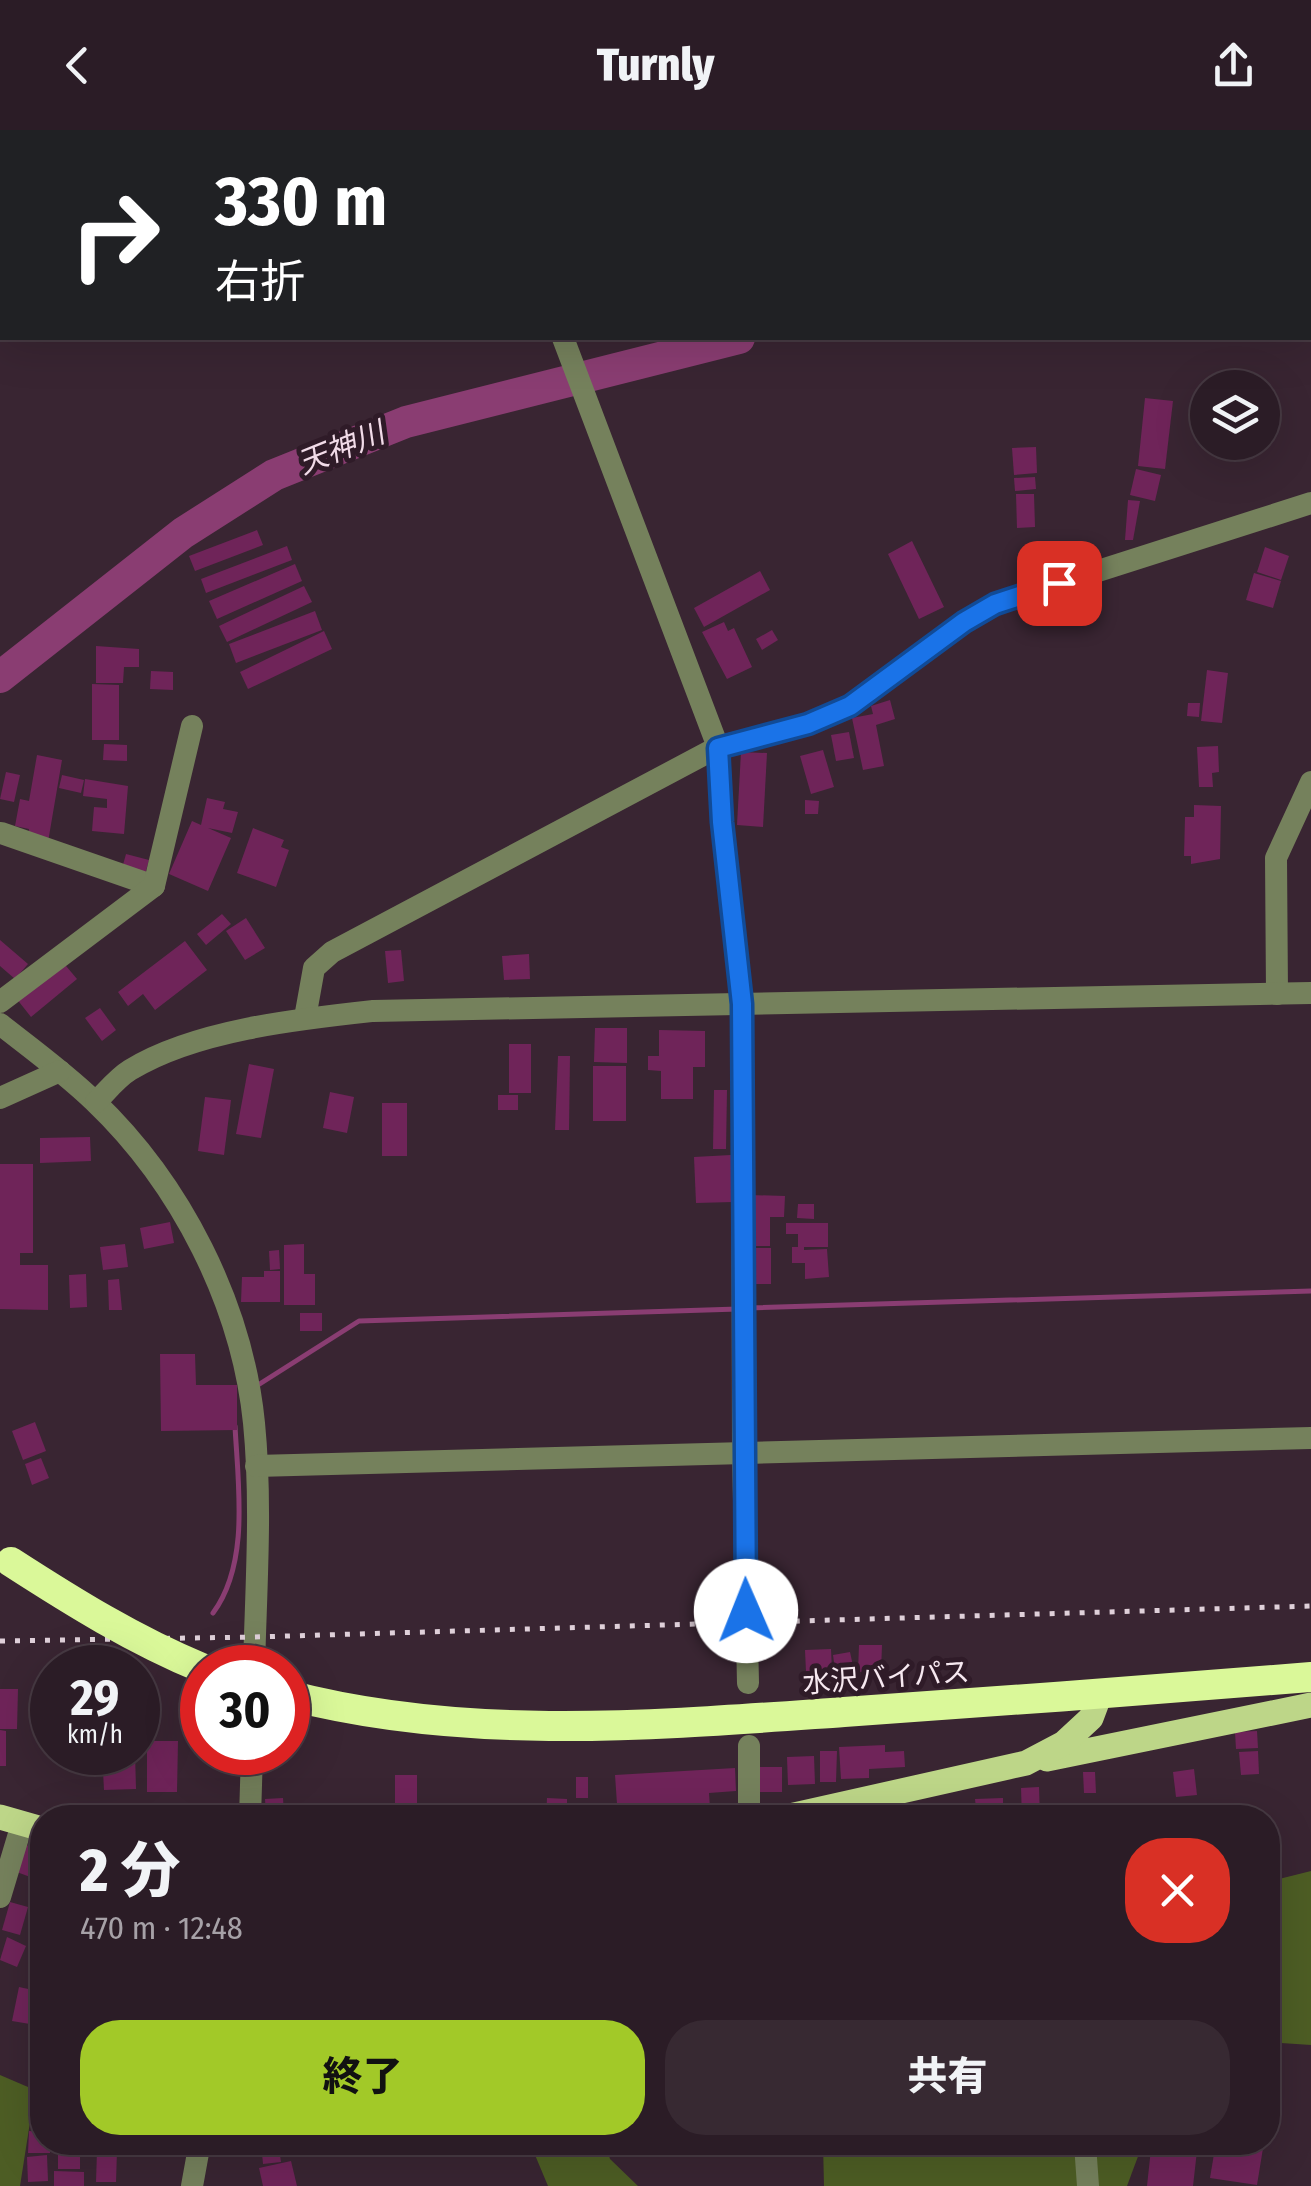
<!DOCTYPE html>
<html lang="ja">
<head>
<meta charset="utf-8">
<style>
  :root { --surface:#2b1c26; --page:#372932; --text:#f1f3f6; --muted:#a6a1a7; --line:#473a43; --accent:#a2c928 }
  body { margin:0; font-family:"Fira Sans Condensed","Noto Sans JP",sans-serif; background:var(--page); color:var(--text); height:100vh; display:flex; flex-direction:column; font-size:38px; white-space:nowrap }
  * { box-sizing:border-box; margin:0 }
  p { font-size:32px; color:var(--muted) }
  .icon { flex:none; width:55px; height:55px; fill:none; stroke:currentColor; stroke-width:2; stroke-linecap:round; stroke-linejoin:round }
  .map { position:relative; flex:1; overflow:hidden }
  .side { position:absolute; left:30px; top:1675px; width:1250px; height:350px; display:flex; flex-direction:column; background:var(--surface); border-radius:40px; box-shadow:0 10px 40px #0002,0 0 0 2px var(--line) }
  .side>* { flex:none }
  .hud { position:absolute; left:0px; top:0px; width:1312px; height:210px; box-shadow:0 10px 40px #0002,0 0 0 2px var(--line); background:#202124; color:#fff; overflow:hidden }
  .fabs { position:absolute; left:1190px; top:240px; display:grid; gap:20px }
  .fabs a { display:grid; place-items:center; width:90px; height:90px; border-radius:50%; background:var(--surface); box-shadow:0 10px 40px #0002,0 0 0 2px var(--line); font-size:50px }
  .speed { position:absolute; left:30px; top:1515px; display:flex; gap:20px; font-size:50px; font-weight:700; text-align:center }
  .speed>* { display:grid; place-content:center; width:130px; height:130px; border-radius:50%; background:var(--surface); box-shadow:0 10px 40px #0002,0 0 0 2px var(--line); line-height:1 }
  .speed small { font-size:25px; font-weight:400 }
  .speed .limit { border:15px solid #d22; background:#fff; color:#111 }
  .pin { position:absolute; display:grid; place-items:center; width:85px; height:85px; color:#fff; margin:-42px; border-radius:20px; box-shadow:0 5px 15px #0006 }
  .me { position:absolute; width:110px; margin:-55px; rotate:359deg; stroke-linejoin:round; filter:drop-shadow(0 0 8px #0008) }
  .turn { display:flex; align-items:center; gap:35px; height:210px; padding:0 50px; font-size:45px }
  .turn .icon { width:130px; height:130px; stroke-width:2.5 }
  .turn b { display:block; font-size:70px; line-height:85px }
  .round { display:grid; place-items:center; flex:none; width:105px; height:105px; border-radius:40px; background:var(--page) }
  .overview { display:flex; align-items:center; justify-content:space-between; height:170px; padding:0 50px }
  h1 { font-size:60px; font-weight:800; line-height:75px }
  .action { display:flex; gap:20px; margin-top:auto; padding:20px 50px }
  .action a { flex:1; height:115px; border-radius:40px; background:var(--accent); color:#111; font-size:40px; font-weight:800; line-height:115px; text-align:center }
  .action a+a { background:var(--page); color:var(--text) }
  header { display:flex; justify-content:space-between; align-items:center; height:130px; padding:0 50px; background:var(--surface); font-size:45px; font-weight:800 }
  .map>svg:first-child { display:block }
  .green { fill:#4d5d24 }
  .lines { fill:none; stroke-linecap:round; stroke-linejoin:round }
  .stream { stroke:#8a3d72; stroke-width:5 }
  .river { stroke:#8a3d72; stroke-width:32 }
  .building { fill:#6f2459 }
  .minor { stroke:#75815c; stroke-width:22 }
  .major { stroke:#bdd688; stroke-width:25 }
  .highway { stroke:#daf899; stroke-width:30 }
  .rail { stroke:#dfd0d9; stroke-width:5; stroke-dasharray:5 10; stroke-linecap:butt }
  .highway-bridge { stroke:#daf899; stroke-width:30 }
  .route-casing { stroke:#114b97; stroke-width:25 }
  .route { stroke:#1a73e8; stroke-width:18 }
  .labels { text-anchor:middle; stroke-width:10; stroke-linejoin:round; paint-order:stroke }
  .street-label { font-size:28px; fill:#f6e8f0; stroke:#2f1b28 }
  .water-label { font-size:30px; font-style:italic; fill:#f1dbe8; stroke:#2f1b28 }
</style>
</head>
<body>
<header><svg class="icon" aria-label="back" viewBox="0 0 24 24"><path d="M15 5l-7 7 7 7"/></svg>Turnly<svg class="icon" aria-label="share" viewBox="0 0 24 24"><path d="M12 15V3M7 8l5-5 5 5M5 13v7h14v-7"/></svg></header>
<div class="map">
<svg width="1311" height="2056" viewBox="0 0 1311 2056">
  <rect width="100%" height="100%" fill="#392532"/>
  <g class="green">
    <path d="M1311,1741v174l-43,-3v-157l3,-4z"/>
    <path d="M0,1945l35,15 -15,96h-20z"/>
    <path d="M530,2013h75l5,16 28,27h-90z"/>
    <path d="M823,2013h320l-16,43h-303z"/>
  </g>
  <g class="lines">
    <g class="stream">
      <path d="M749,1178l562,-17"/>
      <path d="M258,1255l101,-64 379,-12"/>
      <path d="M213,1483c37,-50 25,-128 22,-187"/>
    </g>
    <g class="river">
      <path d="M1310,63h1"/>
      <path d="M0,547l183,-144 91,-58 132,-53 333,-84"/>
    </g>
  </g>
  <g class="building">
    <path d="M1145,268l28,3 -8,68 -27,-3z"/>
    <path d="M1036,317l1,26 -23,2 -2,-27z"/>
    <path d="M1136,339l25,6 -6,26 -25,-6z"/>
    <path d="M1035,347l1,12 -21,2 -1,-13z"/>
    <path d="M1016,364h18l1,33 -18,1z"/>
    <path d="M1128,370l12,1 -7,39h-8z"/>
    <path d="M257,400l6,15 -68,26 -6,-15z"/>
    <path d="M912,411l32,66 -25,12 -31,-65z"/>
    <path d="M287,416l5,14 -86,33 -5,-14z"/>
    <path d="M1265,417l24,9 -8,24 -24,-8z"/>
    <path d="M295,434l7,17 -85,38 -8,-18z"/>
    <path d="M760,441l10,19 -66,37 -10,-19z"/>
    <path d="M1254,443l27,8 -8,27 -27,-8z"/>
    <path d="M304,456l8,16 -85,40 -8,-16z"/>
    <path d="M315,481l7,19 -86,33 -7,-19z"/>
    <path d="M724,492l4,9 6,-3 18,39 -25,12 -25,-47z"/>
    <path d="M772,500l6,10 -16,10 -6,-11z"/>
    <path d="M324,501l8,18 -84,40 -8,-17z"/>
    <path d="M96,516l43,3v18h-15l-1,16h-27z"/>
    <path d="M1207,540l21,3 -6,50 -21,-2z"/>
    <path d="M151,541l22,1v18l-23,-1z"/>
    <path d="M92,554l27,1v55h-27z"/>
    <path d="M890,570l5,19 -19,6 8,41 -21,4 -11,-52 21,-4 -2,-8z"/>
    <path d="M1188,573h12l-1,14 -12,-1z"/>
    <path d="M849,602l5,26 -18,3 -5,-26z"/>
    <path d="M104,614l23,1v16l-24,-1z"/>
    <path d="M1218,616l1,26 -7,1 1,14h-14l-2,-40z"/>
    <path d="M823,620l11,37 -23,7 -11,-38z"/>
    <path d="M741,622l26,1 -4,74 -26,-2z"/>
    <path d="M37,625l25,5 -14,82 -20,-4 1,-9 -14,-3 5,-27 9,2z"/>
    <path d="M6,642l14,3 -6,27 -14,-3z"/>
    <path d="M62,645l22,5 -3,13 -22,-5z"/>
    <path d="M85,649l43,7 -4,48 -32,-3 2,-24 13,1v-9l-24,-3z"/>
    <path d="M207,668l18,4 -2,7 15,3 -6,21 -24,-5 23,10 -23,53 -39,-17 23,-53 9,4z"/>
    <path d="M805,670l14,1 -1,13h-13z"/>
    <path d="M1194,675l27,1 -1,53 -29,5v-8h-7l1,-39h9z"/>
    <path d="M253,698l31,12 -3,7 8,3 -13,37 -39,-14z"/>
    <path d="M126,724l23,6 -5,18 -23,-6z"/>
    <path d="M222,784l9,10 -25,21 -9,-11z"/>
    <path d="M246,788l19,30 -20,12 -19,-29z"/>
    <path d="M0,810l28,24 -13,15 -15,-13z"/>
    <path d="M185,811l22,29 -52,40 -12,-16 -15,12 -10,-14z"/>
    <path d="M401,820l3,31 -16,2 -3,-32z"/>
    <path d="M529,824l1,25 -26,1 -2,-24z"/>
    <path d="M61,830l16,19 -46,38 -15,-19z"/>
    <path d="M100,878l16,22 -14,11 -17,-23z"/>
    <path d="M595,898h32v35l-33,-1z"/>
    <path d="M659,900l46,1v36h-12v32h-32v-28l-13,-1v-14h11z"/>
    <rect x="509" y="914" width="22" height="49"/>
    <path d="M558,926h12l-1,74h-14z"/>
    <path d="M249,934l25,5 -13,69 -25,-4z"/>
    <rect x="593" y="936" width="33" height="55"/>
    <path d="M714,960h13l-1,59h-13z"/>
    <path d="M330,962l24,5 -7,36 -24,-5z"/>
    <rect x="498" y="965" width="20" height="15"/>
    <path d="M205,967l26,3 -7,55 -26,-4z"/>
    <rect x="382" y="973" width="25" height="53"/>
    <path d="M90,1007l1,24 -51,2v-25z"/>
    <path d="M731,1025l2,47 -37,1 -2,-46z"/>
    <path d="M0,1034h33v89h-13v12h28v45l-48,-1z"/>
    <path d="M750,1065l35,1 -1,21h-14v29h-20z"/>
    <path d="M798,1074h16v15l-17,-1z"/>
    <path d="M170,1092l4,21 -30,6 -4,-21z"/>
    <path d="M786,1093h42v24h-24v3l23,-1 2,28 -24,2v-16h-13v-16h6v-13h-12z"/>
    <path d="M125,1114l3,23 -25,3 -3,-23z"/>
    <path d="M304,1114v30h11v31h-31v-60z"/>
    <path d="M751,1118h20v36h-21z"/>
    <path d="M279,1120l1,19 -10,1 -1,-19z"/>
    <path d="M264,1141h16v31h-39l1,-25h22z"/>
    <path d="M86,1144l1,33 -17,1 -1,-33z"/>
    <path d="M119,1149l3,31h-13l-1,-30z"/>
    <rect x="300" y="1183" width="22" height="18"/>
    <path d="M160,1224h35l1,31h41v45l-76,1z"/>
    <path d="M35,1292l11,29 -23,9 -11,-29z"/>
    <path d="M41,1328l8,20 -17,7 -7,-21z"/>
    <path d="M859,1515h23l-1,27h-23z"/>
    <path d="M831,1519l1,22 -26,1 -1,-22z"/>
    <path d="M850,1522l3,14 -18,3 -2,-14z"/>
    <path d="M0,1559h18l-1,40h-17z"/>
    <path d="M0,1600l6,1v35h-6z"/>
    <path d="M1257,1601l1,17 -22,1 -1,-17z"/>
    <path d="M147,1611h31l-1,51h-30z"/>
    <path d="M885,1615v7l19,-1 1,16 -36,2v9l-28,1 -2,-32z"/>
    <path d="M820,1621h17l-1,31h-16z"/>
    <path d="M1258,1621l1,23 -18,1 -2,-23z"/>
    <path d="M102,1622h33l1,37 -32,1z"/>
    <path d="M814,1626l1,28 -27,1 -1,-28z"/>
    <path d="M755,1637h27v25h-28z"/>
    <path d="M735,1638l1,23 -27,2 1,15 -75,5v5h-17l-3,-43z"/>
    <path d="M1194,1639l3,26 -21,2 -3,-25z"/>
    <path d="M1083,1642h12l1,21h-12z"/>
    <rect x="395" y="1645" width="22" height="35"/>
    <rect x="576" y="1647" width="12" height="21"/>
    <path d="M1039,1657l1,31h-18l-1,-30z"/>
    <path d="M283,1668l1,17 -18,1 -1,-17z"/>
    <path d="M547,1668l20,1v19h-21z"/>
    <path d="M1003,1668v20h-26l-2,-19z"/>
    <rect x="511" y="1674" width="19" height="14"/>
    <path d="M1204,1674l2,14h-28l-1,-10z"/>
    <path d="M23,1714l19,6 -9,28 -19,-7z"/>
    <path d="M10,1772l18,5 -8,28 -18,-5z"/>
    <path d="M42,1793v27l-11,-6z"/>
    <path d="M7,1807l19,9 -9,21 -17,-7z"/>
    <path d="M19,1857l23,5v34l-30,-5z"/>
    <path d="M29,2001l13,1v10h8v11h-22z"/>
    <path d="M261,2012h17l3,20 -18,2z"/>
    <path d="M1131,2012h67l-5,44h-46l4,-37 -21,-2z"/>
    <path d="M1216,2012h48l-7,43 -47,-7z"/>
    <path d="M58,2016l22,1v22h-22z"/>
    <path d="M97,2021h20l-1,31h-20z"/>
    <path d="M47,2025l1,26 -20,1 -1,-25z"/>
    <path d="M291,2031l6,25h-34l-4,-18z"/>
    <path d="M54,2041l30,1v14h-30z"/>
  </g>
  <g class="lines">
    <g class="minor">
      <path d="M484,0l1,2"/>
      <path d="M563,208l155,409 4,76 20,181 1,450 5,229"/>
      <path d="M1,703l153,53"/>
      <path d="M1277,864l-1,-136 35,-76"/>
      <path d="M0,872l154,-116 38,-160"/>
      <path d="M305,888l9,-50 18,-16 386,-205 90,-23 42,-19 113,-83 32,-18 316,-101"/>
      <path d="M0,894c32,25 65,49 94,77 87,83 148,203 160,322 8,81 2,164 0,245"/>
      <path d="M0,968l60,-27"/>
      <path d="M96,972c10,-10 21,-24 34,-32 65,-40 169,-51 243,-59l938,-18"/>
      <path d="M256,1336l1055,-28"/>
      <path d="M749,1616v72"/>
      <path d="M250,1688l2,-66"/>
      <path d="M0,1767l22,-73"/>
      <path d="M1080,2012l5,2 3,42"/>
      <path d="M192,2056l8,-44"/>
    </g>
    <g class="major">
      <path d="M1047,1629l264,-54"/>
      <path d="M0,1687l42,12"/>
      <path d="M781,1688l245,-55 38,-20 27,-25 9,-24"/>
    </g>
    <path class="highway" d="M288,1565c180,47 371,30 556,17 156,-11 311,-22 467,-35"/>
    <path class="rail" d="M0,1511l254,-4 1057,-31"/>
    <path class="highway-bridge" d="M11,1432c62,40 123,78 191,106"/>
  </g>
  <g class="lines">
    <g class="route-casing">
      <path id="route" d="M746,1481l-4,-607 -20,-182 -4,-74 90,-24 42,-18 114,-84 31,-18 64,-21"/>
    </g>
    <use href="#route" class="route"/>
  </g>
  <g class="labels">
    <g class="street-label">
      <text transform="translate(886 1547) rotate(-4)" y="10">水沢バイパス</text>
    </g>
    <g class="water-label">
      <text transform="translate(341 318) rotate(-22)" y="10">天神川</text>
    </g>
  </g>
</svg>
<div class="fabs">
<a><svg class="icon" aria-label="layers" viewBox="0 0 24 24"><path d="M12 4l9 5-9 5-9-5zM3 14l9 5 9-5"/></svg></a>
</div>
<div class="speed"><div>29<small>km/h</small></div><div class="limit">30</div></div>
<div class="pin" style="left:1059px;top:453px;background:#d93025"><svg class="icon" aria-label="arrive" viewBox="0 0 24 24"><path d="M6 21V4h12l-3 4 3 4H6"/></svg></div>
<svg class="me" style="left:746px;top:1481px" viewBox="-20 -20 40 40"><circle r="19" fill="#fff"/><path d="M0-13L10 11 0 6-10 11z" fill="#1a73e8"/></svg>
<div class="hud">
<div class="turn"><svg class="icon" aria-label="right" viewBox="0 0 24 24"><path d="M7 20v-9h11M14 6l5 5-5 5"/></svg><div><b>330 m</b>右折</div></div>
</div>
<section class="side">
<div class="overview"><div><h1>2 分</h1><p>470 m · 12:48</p></div><a class="round" style="background:#d93025;color:#fff"><svg class="icon" aria-label="close" viewBox="0 0 24 24"><path d="M6 6l12 12M18 6L6 18"/></svg></a></div>
<div class="action"><a>終了</a><a>共有</a></div>
</section>
</div>
</body>
</html>
